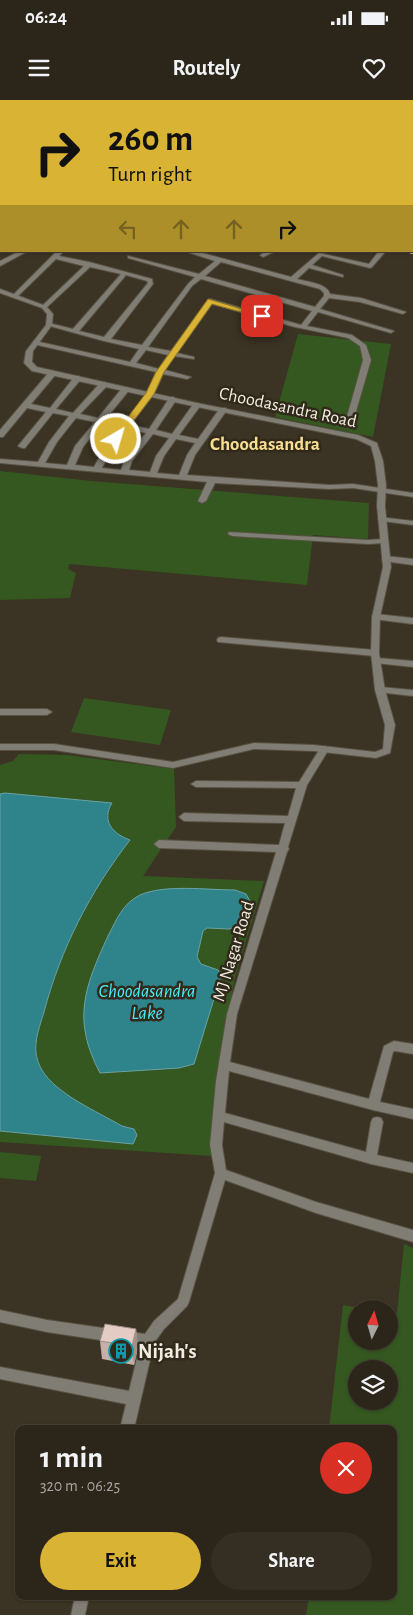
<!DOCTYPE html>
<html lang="en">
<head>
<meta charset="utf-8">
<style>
  :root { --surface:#2c261a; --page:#342e23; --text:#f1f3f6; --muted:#a6a5a2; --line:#484339; --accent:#d9b334 }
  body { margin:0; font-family:"Alegreya Sans",sans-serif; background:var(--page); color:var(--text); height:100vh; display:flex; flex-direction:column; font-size:19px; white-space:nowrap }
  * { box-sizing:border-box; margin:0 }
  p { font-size:16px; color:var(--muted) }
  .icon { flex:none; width:28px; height:28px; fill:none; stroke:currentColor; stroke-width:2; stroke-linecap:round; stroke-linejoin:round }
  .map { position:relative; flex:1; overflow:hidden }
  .sheet { position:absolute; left:15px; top:1325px; width:382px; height:175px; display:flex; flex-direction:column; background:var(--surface); border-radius:10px; box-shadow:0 1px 4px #0004,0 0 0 1px var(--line) }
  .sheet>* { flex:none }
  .top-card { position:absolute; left:0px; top:0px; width:414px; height:152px; box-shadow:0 1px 4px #0004,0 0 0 1px var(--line); background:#d9b334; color:#111; overflow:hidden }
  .needle { width:32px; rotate:5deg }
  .tools { position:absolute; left:348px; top:1200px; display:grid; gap:10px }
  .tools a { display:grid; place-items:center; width:50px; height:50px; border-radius:50%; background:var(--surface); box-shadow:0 1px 4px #0004,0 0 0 1px var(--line); font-size:25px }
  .pin { position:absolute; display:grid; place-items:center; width:42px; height:42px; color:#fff; margin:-21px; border-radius:10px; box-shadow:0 2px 8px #0006 }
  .me { position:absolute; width:55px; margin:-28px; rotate:38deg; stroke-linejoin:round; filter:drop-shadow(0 0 4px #0008) }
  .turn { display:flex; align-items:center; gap:18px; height:105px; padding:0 25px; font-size:22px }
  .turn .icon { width:65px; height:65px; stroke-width:2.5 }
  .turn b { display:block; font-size:35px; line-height:42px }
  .lanes { display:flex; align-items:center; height:48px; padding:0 25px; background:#0003; justify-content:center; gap:25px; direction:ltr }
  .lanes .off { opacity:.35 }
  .round { display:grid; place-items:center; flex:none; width:52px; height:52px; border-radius:26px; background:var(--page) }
  .summary { display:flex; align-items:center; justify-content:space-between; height:85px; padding:0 25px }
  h1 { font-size:30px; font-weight:700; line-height:38px }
  .primary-button { display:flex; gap:10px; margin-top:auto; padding:10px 25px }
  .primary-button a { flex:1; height:58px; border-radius:30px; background:var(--accent); color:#111; font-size:20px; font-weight:700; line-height:58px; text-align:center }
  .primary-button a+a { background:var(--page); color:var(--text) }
  .status { display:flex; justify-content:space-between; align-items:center; height:35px; padding:0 25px; background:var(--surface); direction:ltr }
  .status svg { height:14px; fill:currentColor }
  header { display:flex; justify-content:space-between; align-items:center; height:65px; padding:0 25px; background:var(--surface); font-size:22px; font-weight:700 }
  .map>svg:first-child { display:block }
  .green { fill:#355820; fill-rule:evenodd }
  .water { fill:#2f838a; stroke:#6aa3a5 }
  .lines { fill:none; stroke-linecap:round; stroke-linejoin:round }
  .minor-casing { stroke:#585142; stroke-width:2 }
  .tertiary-casing { stroke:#585142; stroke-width:2 }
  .minor { fill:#7f7d74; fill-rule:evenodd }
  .tertiary { fill:#7f7d74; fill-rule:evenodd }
  .wall { fill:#c4afa9 }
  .shaded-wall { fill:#a08f89 }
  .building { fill:#e4ccc4; stroke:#a08f89 }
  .route { fill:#d9b334; stroke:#8d7422 }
  .labels { text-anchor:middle; stroke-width:5; stroke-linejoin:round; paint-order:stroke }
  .street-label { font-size:18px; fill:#f2ede3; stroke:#312919 }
  .far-district-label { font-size:19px; font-weight:bold; fill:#f7de91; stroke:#312919 }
  .water-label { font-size:19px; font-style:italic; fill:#4aeaf6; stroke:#312919 }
  .near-poi-label { font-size:21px; font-weight:bold; fill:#f2ede3; stroke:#312919; text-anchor:start }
</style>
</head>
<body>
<div class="status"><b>06:24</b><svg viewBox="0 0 49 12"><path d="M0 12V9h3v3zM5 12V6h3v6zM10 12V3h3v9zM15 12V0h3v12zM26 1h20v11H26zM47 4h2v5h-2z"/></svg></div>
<header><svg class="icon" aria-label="menu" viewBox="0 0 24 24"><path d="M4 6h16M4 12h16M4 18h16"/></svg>Routely<svg class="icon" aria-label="heart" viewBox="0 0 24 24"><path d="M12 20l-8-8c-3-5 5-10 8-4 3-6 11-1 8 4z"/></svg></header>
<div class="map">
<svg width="413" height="1515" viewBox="0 0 413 1515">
  <rect width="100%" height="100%" fill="#3b3323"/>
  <g class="green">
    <path d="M174,0h190l-190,1z"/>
    <path d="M298,234l93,10 -18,93 -98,-20z"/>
    <path d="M0,371l91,10 278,22 -1,36 -55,-4 -6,50 -238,-21 -1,5 8,4 -6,25 -70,2z"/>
    <path d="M84,598l87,12 -11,35 -89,-13z"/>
    <path d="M19,654l48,1 107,14 2,58 -33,49 121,5 -29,97 -19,98 -4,80 -212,-14v-11l133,13 -3,-17 -8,-1c-24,-14 -66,-32 -80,-56 -12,-20 -4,-38 2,-58 17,-64 46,-119 86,-172 -16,-6 -29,-19 -18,-36l-112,-10v-29l13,-4zM165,790l71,37 -7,2 -21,-2 -5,4 -6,28 7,7 14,4 -24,94 -15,4 -92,-27c-9,-42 4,-69 22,-106 5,-10 9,-22 17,-30 10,-10 25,-14 39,-15z"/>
    <path d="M0,1052l41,4 -5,25 -36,-3z"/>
    <path d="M404,1144l9,4v367h-107l3,-19h85v-167h-65l14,-124 23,4h-10v32h33v-29l8,1zM356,1269h33v32h-33z"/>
  </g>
  <g class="water">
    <path d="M5,693l107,10c-11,18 1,31 18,37 -40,52 -69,108 -86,172 -6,20 -14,38 -2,58 14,24 56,42 80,56l12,3 3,6 -4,9 -133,-13v-337z"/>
    <path d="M235,790l11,4 4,7 -11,25 -10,3 -22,-1 -4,3 -6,26 4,7 17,6 3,6 -27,88 -15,4 -79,5c-28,-53 -16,-85 8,-137 9,-17 14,-32 32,-41 25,-11 67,-5 95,-5z"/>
  </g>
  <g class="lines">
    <g class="minor-casing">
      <g id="minor">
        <path d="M407,0h6v2l-5,-1z"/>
        <rect x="412" y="10" width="1" height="4"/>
        <path d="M1,22v6l-1,1v-6z"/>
        <rect x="412" y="22" width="1" height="4"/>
        <rect x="412" y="34" width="1" height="4"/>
        <rect x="412" y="44" width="1" height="4"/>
        <rect x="412" y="57" width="1" height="4"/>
        <rect x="412" y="69" width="1" height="4"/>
        <rect x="412" y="98" width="1" height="4"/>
        <rect x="412" y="113" width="1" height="4"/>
        <rect x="412" y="127" width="1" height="4"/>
        <path d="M57,151h7l-5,5 30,6 63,17 1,5 -42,55 31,6 46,-61 7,-7 -67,-19v-2l71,18 16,-13 -31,-10h11l96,26 28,-24 50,11 10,-13h7l-14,16 -2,1 -48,-12 -10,9 31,10v2l-34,-9 -12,11c10,3 30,4 33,15l31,4 45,14 -3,2 -43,-12 -31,-4 -9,11 74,22 -3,2 -73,-21 -11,14 45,9 14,10 5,15 -18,62h-3l-4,-2 17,-60 -3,-14 -12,-8 -53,-11 -83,-23 -35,49 17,4v2l-20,-3 -9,14 26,7 -4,2 -24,-5 -9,20 -24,31 19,4 21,-32h3l4,2 -21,31 16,4 22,-31h3l4,2 -22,30 19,4 22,-31h6l1,2 -32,45 -8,20 142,10 24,-1 60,9v4l-60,-9 -24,1 -114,-6 -9,18 -4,2 -4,-2 9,-19 -207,-19v-4l38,3 11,-20 20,-26 -16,-3 -28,35h-3l-4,-2 28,-34 -19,-4 -24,29h-3v-7l50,-59 7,2 -26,31 19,4 25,-32h3l4,2 -26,31 17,4 28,-31h3l4,2 -1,2 -27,28 18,4 25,-31h3l4,2 -25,31 19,3 23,-29 9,-22 -123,-28v-2l2,-1 95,21 9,-13 -35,-8 -58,-16 3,-2 24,6 48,-55 -31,-7 -44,41h-4v-2l42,-40 -28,-7 -39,38h-4v-2zM221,162l99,27 4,4v3l-9,11 -110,-31zM126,175l21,6 1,2 -44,54 -25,-6zM201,179l111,32 -11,14 -91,-26 -2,1 -37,51 -23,-4 44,-61zM146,250l22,5 -9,14 -23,-6zM76,318l19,4 -20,24 -8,19 -22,-2 12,-21zM102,323l19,4 -18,23 -9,17 -19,-2 8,-18zM127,329l19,4 -21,26 -4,11 -19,-2 9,-18zM153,334l16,4 -13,18 -6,16 -21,-2 3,-9zM176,339l19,4 -8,12 -8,20 -22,-2 7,-17z"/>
        <path d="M267,151h9l-13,6 -3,-2z"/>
        <path d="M379,417l34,4v4l-31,-4 -4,-2z"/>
        <path d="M229,432l139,8 16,-1 4,2 -4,2 -16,1 -136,-8 -4,-2z"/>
        <path d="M386,456l27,3v6l-30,-4 -1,-2z"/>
        <path d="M376,514l37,4v6l-40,-5 -1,-2 1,-2z"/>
        <path d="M221,537l154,13 4,3 -4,3 -157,-14 -1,-2 1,-2z"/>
        <path d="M378,558l35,3v6l-38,-4 -1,-2z"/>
        <path d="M380,587l33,3v6l-36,-4 -2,-2z"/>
        <path d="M0,609h47l5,3 -5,3h-47z"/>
        <path d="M324,646l5,3 -22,36 -19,62 1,2 -2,3 -50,162 -7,48 139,37 15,-53 10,-5 19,3v10l-18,-3 -2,1 -13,50 33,7v10l-40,-9 -144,-39 -4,42 141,39 5,-30 2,-4 4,-1 4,1 2,4 -6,33 36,8v10l-42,-9 -147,-42 -2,23 4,25 90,32 97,28v12l-97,-29 -91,-33 -36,122 -2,4 -23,23 -10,14 -20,86h-14l6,-25 -126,-25v-12l129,24 11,-45 -93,-14 -47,-10v-12l47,10 98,14 9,-13 24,-22 37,-126 -5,-28 6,-64 11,-67 49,-162 -117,-4 -5,-4 5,-4 120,5 6,-22 -101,-2 -5,-4 5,-4 104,3 8,-28 -100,-1 -5,-3 5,-3 103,1 22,-35z"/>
        <path d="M75,1496h14l-4,19h-14z"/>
      </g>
    </g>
    <g class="tertiary-casing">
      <g id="tertiary">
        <path d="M413,84v6h-1v-6z"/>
        <path d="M20,151h8l-28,15v-5z"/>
        <path d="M0,189l46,17 7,8 -1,11 -19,26 -1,11 5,5 160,36 161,32 19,8 6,18 3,24 -1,21 6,61 -11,50 -1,36 6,37 10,35 -5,28 -14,5 -62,-7 -60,-2 -81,19 -119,-18h-54v-6h54l119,18 81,-19 60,2 61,7 8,-3 2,-24 -10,-35 -4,-37 1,-36 11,-50 -6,-61 1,-21 -3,-24 -4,-15 -15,-7 -159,-32 -165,-36 -8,-8 2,-12 20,-26 1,-11 -5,-6 -42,-15z"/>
      </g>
    </g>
    <use href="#minor" class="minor"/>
    <use href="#tertiary" class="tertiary"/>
  </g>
  <g class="wall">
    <path d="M413,139v15h-3l1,-3h1z"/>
    <path d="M136,1229l2,19 -4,17 -32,-6 -2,-18z"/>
  </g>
  <path class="shaded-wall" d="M136,1229l2,19 -4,17 -2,-19z"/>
  <path class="building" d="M105,1224l31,5 -4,17 -32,-5z"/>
  <path class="route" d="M208,199l58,17 -4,2 -50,-14 -48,68 -10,22 -35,46h-6v-3l33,-44 10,-21z"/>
  <defs>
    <g id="building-ring" transform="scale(1.25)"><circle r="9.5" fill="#312919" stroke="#0f9aa8" stroke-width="1.5"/><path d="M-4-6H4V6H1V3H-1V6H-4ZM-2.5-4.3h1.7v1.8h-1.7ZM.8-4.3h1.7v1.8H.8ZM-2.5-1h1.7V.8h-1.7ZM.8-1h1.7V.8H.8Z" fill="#0f9aa8"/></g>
  </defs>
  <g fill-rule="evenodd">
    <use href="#building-ring" x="121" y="1251"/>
  </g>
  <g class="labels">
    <g class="street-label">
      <text transform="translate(288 307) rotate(12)" y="6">Choodasandra Road</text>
      <text transform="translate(233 851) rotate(-73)" y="6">MJ Nagar Road</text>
    </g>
    <g class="far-district-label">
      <text x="265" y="350">Choodasandra</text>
    </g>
    <g class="water-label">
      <text x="147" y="897">Choodasandra<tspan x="147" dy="22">Lake</tspan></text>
    </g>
    <g class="near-poi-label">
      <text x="138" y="1258">Nijah's</text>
    </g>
  </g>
</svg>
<div class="tools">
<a><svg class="needle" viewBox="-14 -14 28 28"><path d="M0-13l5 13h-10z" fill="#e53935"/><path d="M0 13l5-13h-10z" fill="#a6a5a2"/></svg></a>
<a><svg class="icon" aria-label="layers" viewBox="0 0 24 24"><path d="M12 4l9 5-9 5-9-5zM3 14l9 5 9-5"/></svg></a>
</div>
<div class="pin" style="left:262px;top:216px;background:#d93025"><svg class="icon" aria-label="arrive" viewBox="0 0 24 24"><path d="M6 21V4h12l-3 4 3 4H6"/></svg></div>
<svg class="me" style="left:116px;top:339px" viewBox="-20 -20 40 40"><circle r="17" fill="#d9b334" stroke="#fff" stroke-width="3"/><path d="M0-11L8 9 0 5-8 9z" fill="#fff"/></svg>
<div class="top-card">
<div class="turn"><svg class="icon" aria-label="right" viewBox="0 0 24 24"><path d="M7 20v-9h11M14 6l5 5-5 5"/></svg><div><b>260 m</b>Turn right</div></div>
<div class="lanes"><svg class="icon off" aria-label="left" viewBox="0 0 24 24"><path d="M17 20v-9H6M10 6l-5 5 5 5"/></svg><svg class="icon off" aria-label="ahead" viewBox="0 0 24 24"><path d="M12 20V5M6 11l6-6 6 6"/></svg><svg class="icon off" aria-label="ahead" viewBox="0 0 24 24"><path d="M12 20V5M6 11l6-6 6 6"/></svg><svg class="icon" aria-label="right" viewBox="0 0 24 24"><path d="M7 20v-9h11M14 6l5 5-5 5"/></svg></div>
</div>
<section class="sheet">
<div class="summary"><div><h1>1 min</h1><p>320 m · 06:25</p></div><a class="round" style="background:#d93025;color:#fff"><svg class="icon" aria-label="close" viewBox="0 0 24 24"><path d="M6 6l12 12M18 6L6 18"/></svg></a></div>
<div class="primary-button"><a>Exit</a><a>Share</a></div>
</section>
</div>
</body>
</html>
